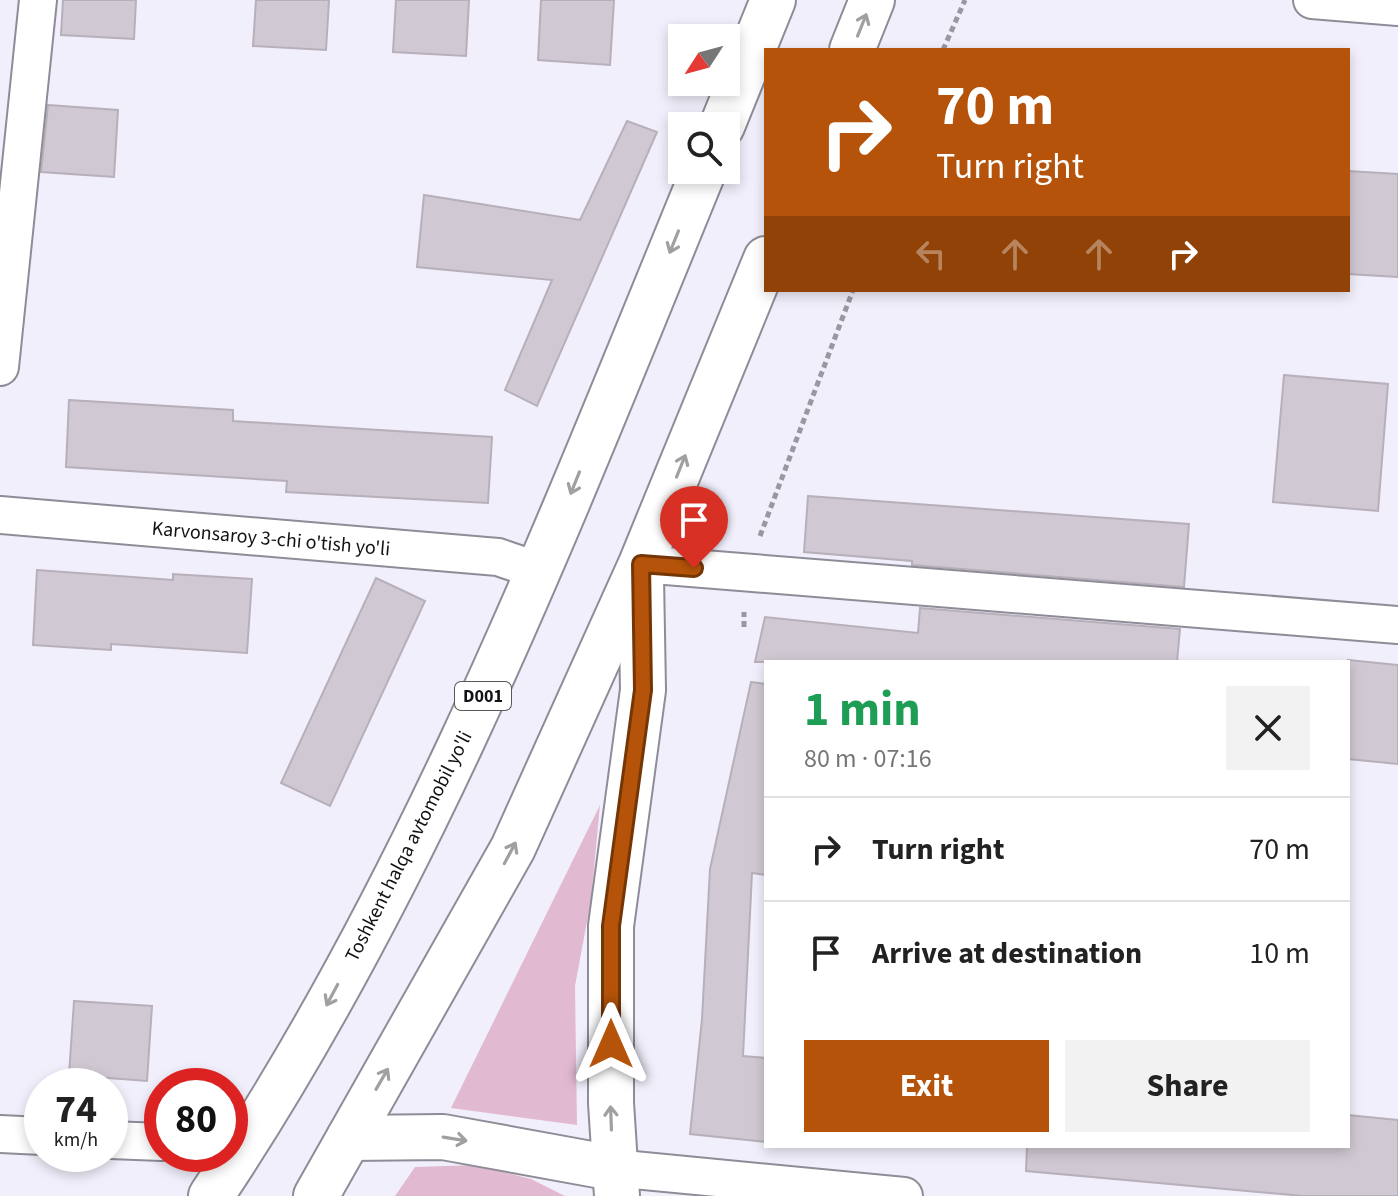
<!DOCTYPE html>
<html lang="en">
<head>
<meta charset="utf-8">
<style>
  :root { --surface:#fff; --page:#f2f2f2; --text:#222; --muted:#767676; --line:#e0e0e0; --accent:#b45309 }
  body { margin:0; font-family:"Source Sans 3",sans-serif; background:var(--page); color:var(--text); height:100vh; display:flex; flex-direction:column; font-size:30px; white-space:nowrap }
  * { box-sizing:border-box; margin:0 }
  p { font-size:26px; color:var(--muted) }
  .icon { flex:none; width:44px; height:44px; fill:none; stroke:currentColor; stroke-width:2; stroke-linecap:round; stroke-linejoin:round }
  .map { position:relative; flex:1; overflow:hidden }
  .drawer { position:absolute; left:764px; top:660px; width:586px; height:488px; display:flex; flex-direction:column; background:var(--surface); border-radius:0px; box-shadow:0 4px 12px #0003 }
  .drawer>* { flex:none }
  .banner { position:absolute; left:764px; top:48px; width:586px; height:244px; border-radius:0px; box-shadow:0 4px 12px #0003; background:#b45309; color:#fff; overflow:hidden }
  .needle { width:52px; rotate:234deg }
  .controls { position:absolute; left:668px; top:24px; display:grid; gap:16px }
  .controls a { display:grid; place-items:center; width:72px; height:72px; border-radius:0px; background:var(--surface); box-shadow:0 4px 12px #0003; font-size:40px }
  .speed { position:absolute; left:24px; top:1068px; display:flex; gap:16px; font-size:40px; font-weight:700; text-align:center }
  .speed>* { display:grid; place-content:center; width:104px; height:104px; border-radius:50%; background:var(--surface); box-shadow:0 4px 12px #0003; line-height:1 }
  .speed small { font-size:20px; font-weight:400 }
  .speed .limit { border:12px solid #d22; background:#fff; color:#111 }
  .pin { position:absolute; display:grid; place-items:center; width:68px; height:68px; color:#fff; margin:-82px -34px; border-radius:50% 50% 50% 0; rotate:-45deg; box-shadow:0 0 8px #0007 }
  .pin .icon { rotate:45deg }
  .me { position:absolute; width:88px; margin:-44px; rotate:0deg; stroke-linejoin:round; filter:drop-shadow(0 0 6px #0008) }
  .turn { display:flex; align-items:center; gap:28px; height:168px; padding:0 40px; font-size:36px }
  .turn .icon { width:104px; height:104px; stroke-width:2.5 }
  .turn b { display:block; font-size:56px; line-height:68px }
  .lanes { display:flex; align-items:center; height:76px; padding:0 40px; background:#0003; justify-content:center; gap:40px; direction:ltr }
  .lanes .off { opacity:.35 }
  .round { display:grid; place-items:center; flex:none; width:84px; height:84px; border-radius:0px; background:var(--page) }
  .head { display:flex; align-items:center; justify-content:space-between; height:136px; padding:0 40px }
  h1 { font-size:48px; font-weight:700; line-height:60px; color:#1e9e55 }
  .button { display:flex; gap:16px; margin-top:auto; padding:16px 40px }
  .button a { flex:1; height:92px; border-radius:0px; background:var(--accent); color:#fff; font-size:32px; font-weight:700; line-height:92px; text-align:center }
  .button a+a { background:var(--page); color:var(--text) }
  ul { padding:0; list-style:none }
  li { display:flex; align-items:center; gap:24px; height:104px; padding:0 40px; border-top:2px solid var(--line) }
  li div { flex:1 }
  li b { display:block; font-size:30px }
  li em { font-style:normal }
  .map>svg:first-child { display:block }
  .green { fill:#e1bad1 }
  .building { fill:#d0c8d2; stroke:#b7afb9; stroke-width:2 }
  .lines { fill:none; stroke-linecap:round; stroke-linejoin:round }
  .street-casing { stroke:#8e8c97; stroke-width:40 }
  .highway-casing { stroke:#8e8c97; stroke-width:48 }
  .path { stroke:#9997a0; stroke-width:5; stroke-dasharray:6 4; stroke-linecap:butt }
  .street { stroke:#fff; stroke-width:36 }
  .highway { stroke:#fff; stroke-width:44 }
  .oneway { stroke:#a0a0a1 }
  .route-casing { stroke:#753606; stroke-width:20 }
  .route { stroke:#b45309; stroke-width:14 }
  .labels { text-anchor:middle; stroke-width:6; stroke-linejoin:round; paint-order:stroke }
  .shield { fill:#fff; stroke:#59585b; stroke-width:2 }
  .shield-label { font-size:18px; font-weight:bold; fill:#121115 }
  .street-label { font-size:20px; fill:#121115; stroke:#fff }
</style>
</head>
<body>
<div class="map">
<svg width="1398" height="1196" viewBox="0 0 1398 1196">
  <rect width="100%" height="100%" fill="#f1effb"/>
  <g class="green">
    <path d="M600,805l-9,95 -16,86 2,139 -126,-17z"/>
    <path d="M476,1165l55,14 34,17h-170l20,-29z"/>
  </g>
  <g class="building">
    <path d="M63,0h73l-2,39 -73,-4z"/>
    <path d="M256,0h73l-3,50 -73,-4z"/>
    <path d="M396,0h73l-3,56 -73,-4z"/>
    <path d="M541,0h73l-4,65 -72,-5z"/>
    <path d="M48,105l70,5 -4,67 -73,-5z"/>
    <path d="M627,121l30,11 -120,274 -32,-16 47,-110 -135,-13 7,-72 156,25z"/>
    <path d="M1348,171l50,3v103l-50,-3z"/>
    <path d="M1284,375l104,9 -10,127 -105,-9z"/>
    <path d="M69,400l164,10v11l259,16 -4,66 -202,-11 1,-11 -221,-14z"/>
    <path d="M808,496l381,28 -5,63 -272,-22v-4l-108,-9z"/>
    <path d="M37,570l136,10v-6l79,5 -5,74 -136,-9v6l-78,-5z"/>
    <path d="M376,578l49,23 -95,205 -49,-23z"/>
    <path d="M920,608l260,21 -3,33h-422l10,-45 153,16z"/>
    <path d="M1348,660l50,5v99l-50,-5z"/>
    <path d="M751,682l15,2v191l-14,-2 -9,183 23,2v84l-76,-8 12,-115 8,-150z"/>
    <path d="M74,1001l78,5 -5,75 -78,-6z"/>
    <path d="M1348,1115l50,5v76h-95l-277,-25 1,-25h321z"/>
  </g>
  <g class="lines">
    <g class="street-casing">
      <g id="street">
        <path d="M1312,0l86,7"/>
        <path d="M0,367l38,-367"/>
        <path d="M0,515l498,42 41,14"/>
        <path d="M641,564l757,61"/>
        <path d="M0,1134l42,2"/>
        <path d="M110,1140l52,2"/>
        <path d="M613,1168l291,28"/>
      </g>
    </g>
    <g class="highway-casing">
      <g id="highway">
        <path d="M852,50l20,-50"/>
        <path d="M722,126l51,-126"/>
        <path d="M349,1138l94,-1 170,31"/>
        <path d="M211,1196c212,-317 349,-675 493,-1026"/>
        <path d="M316,1196l197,-348 128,-284 125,-305"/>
        <path d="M617,1196l-6,-93v-177l32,-236 -2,-113"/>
      </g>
    </g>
    <g class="path">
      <path d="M943,50l22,-50"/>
      <path d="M760,536l93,-246"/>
      <path d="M744,627v-15"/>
    </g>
    <use href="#street" class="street"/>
    <use href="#highway" class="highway"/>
  </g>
  <defs><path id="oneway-shaft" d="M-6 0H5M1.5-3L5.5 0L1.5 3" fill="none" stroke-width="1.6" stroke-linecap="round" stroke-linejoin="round" transform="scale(2)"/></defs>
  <g class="oneway">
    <use href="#oneway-shaft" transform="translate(862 25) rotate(-68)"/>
    <use href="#oneway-shaft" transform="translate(674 242) rotate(112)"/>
    <use href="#oneway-shaft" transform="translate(681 466) rotate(-68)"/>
    <use href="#oneway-shaft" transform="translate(575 483) rotate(112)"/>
    <use href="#oneway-shaft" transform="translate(510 853) rotate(-62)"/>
    <use href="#oneway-shaft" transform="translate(332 995) rotate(118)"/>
    <use href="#oneway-shaft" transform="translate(382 1079) rotate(-60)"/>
    <use href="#oneway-shaft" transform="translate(611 1118) rotate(-92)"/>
    <use href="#oneway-shaft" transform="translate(455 1139) rotate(9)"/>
  </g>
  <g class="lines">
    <g class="route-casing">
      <path id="route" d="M611,1044v-118l32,-236 -2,-126 53,4"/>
    </g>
    <use href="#route" class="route"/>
  </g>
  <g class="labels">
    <rect class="shield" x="455" y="682" width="56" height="28" rx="6"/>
    <g class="shield-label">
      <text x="483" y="702">D001</text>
    </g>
    <g class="street-label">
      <text transform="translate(271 538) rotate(5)" y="7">Karvonsaroy 3-chi o'tish yo'li</text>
      <text transform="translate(408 846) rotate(-63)" y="7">Toshkent halqa avtomobil yo'li</text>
    </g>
  </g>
</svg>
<div class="controls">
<a><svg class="needle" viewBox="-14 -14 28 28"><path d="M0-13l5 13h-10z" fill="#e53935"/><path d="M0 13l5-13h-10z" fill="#767676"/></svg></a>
<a><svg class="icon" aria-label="search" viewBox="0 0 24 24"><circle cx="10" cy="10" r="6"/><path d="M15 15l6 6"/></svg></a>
</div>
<div class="speed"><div>74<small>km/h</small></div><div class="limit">80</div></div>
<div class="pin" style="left:694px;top:568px;background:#d93025"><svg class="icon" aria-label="arrive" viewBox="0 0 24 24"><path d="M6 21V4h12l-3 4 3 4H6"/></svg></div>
<svg class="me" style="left:611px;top:1044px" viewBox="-20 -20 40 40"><path d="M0-17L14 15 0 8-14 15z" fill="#b45309" stroke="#fff" stroke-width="4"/></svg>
<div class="banner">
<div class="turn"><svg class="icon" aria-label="right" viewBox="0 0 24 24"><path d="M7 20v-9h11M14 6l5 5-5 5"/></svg><div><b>70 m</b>Turn right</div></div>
<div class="lanes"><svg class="icon off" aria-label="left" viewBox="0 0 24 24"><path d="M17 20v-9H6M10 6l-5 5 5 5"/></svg><svg class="icon off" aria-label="ahead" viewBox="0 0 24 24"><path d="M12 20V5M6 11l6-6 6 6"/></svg><svg class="icon off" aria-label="ahead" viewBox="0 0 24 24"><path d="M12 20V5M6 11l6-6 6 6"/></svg><svg class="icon" aria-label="right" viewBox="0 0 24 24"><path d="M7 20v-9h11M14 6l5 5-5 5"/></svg></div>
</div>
<section class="drawer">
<div class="head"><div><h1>1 min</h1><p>80 m · 07:16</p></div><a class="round"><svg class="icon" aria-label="close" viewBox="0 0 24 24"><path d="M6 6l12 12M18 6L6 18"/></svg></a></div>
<ul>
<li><svg class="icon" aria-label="right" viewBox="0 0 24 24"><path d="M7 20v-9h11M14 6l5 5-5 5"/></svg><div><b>Turn right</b></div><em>70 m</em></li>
<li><svg class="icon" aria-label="arrive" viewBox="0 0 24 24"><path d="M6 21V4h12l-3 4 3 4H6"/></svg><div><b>Arrive at destination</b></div><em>10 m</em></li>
</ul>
<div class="button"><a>Exit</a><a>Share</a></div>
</section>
</div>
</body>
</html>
